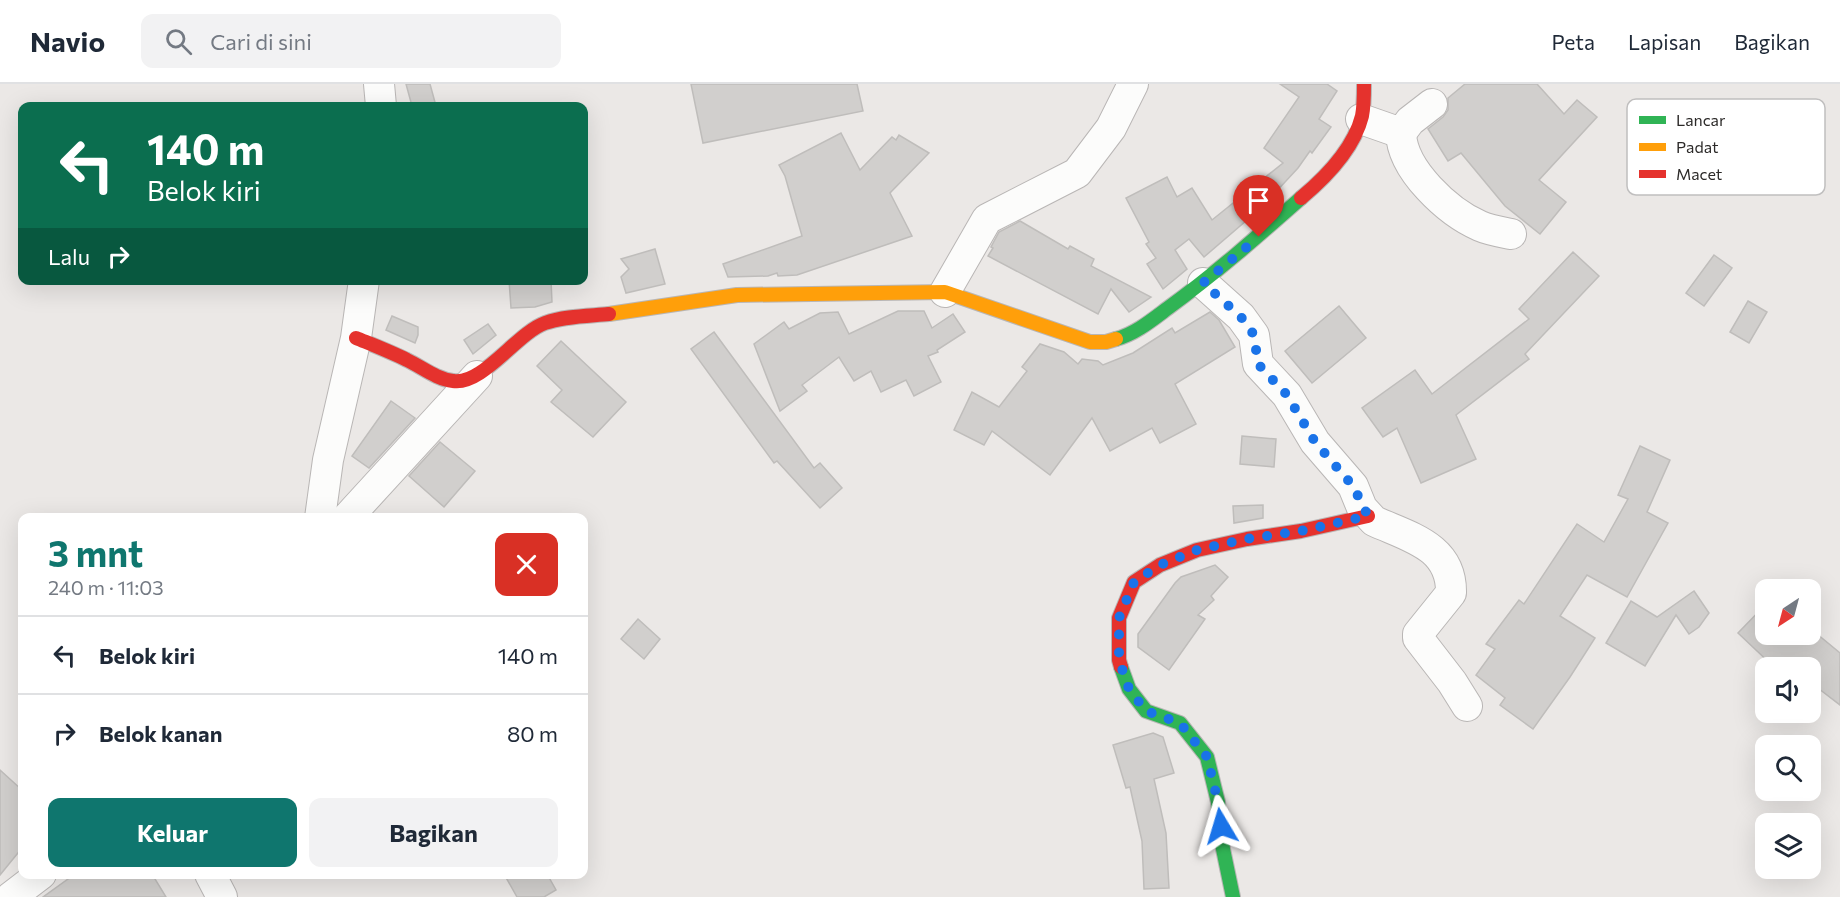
<!DOCTYPE html>
<html lang="id">
<head>
<meta charset="utf-8">
<style>
  :root { --surface:#fff; --page:#f2f2f3; --text:#1f2937; --muted:#747a83; --line:#e0e1e3; --accent:#0f766e }
  body { margin:0; font-family:Commissioner,sans-serif; background:var(--page); color:var(--text); height:100vh; display:flex; flex-direction:column; font-size:22px; white-space:nowrap }
  * { box-sizing:border-box; margin:0 }
  p { font-size:20px; color:var(--muted) }
  .icon { flex:none; width:33px; height:33px; fill:none; stroke:currentColor; stroke-width:2; stroke-linecap:round; stroke-linejoin:round }
  .map { position:relative; flex:1; overflow:hidden }
  .drawer { position:absolute; left:18px; top:429px; width:570px; height:366px; display:flex; flex-direction:column; background:var(--surface); border-radius:12px; box-shadow:0 6px 24px #0002 }
  .drawer>* { flex:none }
  .guide { position:absolute; left:18px; top:18px; width:570px; height:183px; border-radius:12px; box-shadow:0 6px 24px #0002; background:#0b6e4f; color:#fff; overflow:hidden }
  .needle { width:39px; rotate:216deg }
  .fabs { position:absolute; left:1755px; top:495px; display:grid; gap:12px }
  .fabs a { display:grid; place-items:center; width:66px; height:66px; border-radius:12px; background:var(--surface); box-shadow:0 6px 24px #0002; font-size:30px }
  .pin { position:absolute; display:grid; place-items:center; width:51px; height:51px; color:#fff; margin:-62px -26px; border-radius:50% 50% 50% 0; rotate:-45deg; box-shadow:0 0 6px #0007 }
  .pin .icon { rotate:45deg }
  .me { position:absolute; width:66px; margin:-33px; rotate:353deg; stroke-linejoin:round; filter:drop-shadow(0 0 4px #0008) }
  .turn { display:flex; align-items:center; gap:21px; height:126px; padding:0 30px; font-size:27px }
  .turn .icon { width:78px; height:78px; stroke-width:2.5 }
  .turn b { display:block; font-size:42px; line-height:51px }
  .then { display:flex; align-items:center; height:57px; padding:0 30px; background:#0003; gap:12px; font-size:22px }
  .round { display:grid; place-items:center; flex:none; width:63px; height:63px; border-radius:12px; background:var(--page) }
  .headline { display:flex; align-items:center; justify-content:space-between; height:102px; padding:0 30px }
  h1 { font-size:36px; font-weight:700; line-height:45px; color:var(--accent) }
  .button { display:flex; gap:12px; margin-top:auto; padding:12px 30px }
  .button a { flex:1; height:69px; border-radius:12px; background:var(--accent); color:#fff; font-size:24px; font-weight:700; line-height:69px; text-align:center }
  .button a+a { background:var(--page); color:var(--text) }
  ul { padding:0; list-style:none }
  li { display:flex; align-items:center; gap:18px; height:78px; padding:0 30px; border-top:2px solid var(--line) }
  li div { flex:1 }
  li b { display:block; font-size:22px }
  li em { font-style:normal }
  header { display:flex; align-items:center; gap:36px; box-sizing:border-box; height:84px; padding:0 30px; background:var(--surface); border-bottom:2px solid var(--line) }
  header strong { font-size:28px }
  nav { display:flex; gap:33px; margin-inline-start:auto; font-size:21px }
  .search { width:420px; height:54px; background:var(--page); display:flex; align-items:center; gap:15px; box-sizing:border-box; padding:0 21px; border-radius:12px; color:var(--muted); font-size:22px }
  .map>svg:first-child { display:block }
  .building { fill:#d1cfcd; stroke:#bfbdbb; stroke-width:1.5 }
  .lines { fill:none; stroke-linecap:round; stroke-linejoin:round }
  .street-casing { stroke:#b9b6b5; stroke-width:32 }
  .fast-casing { stroke:#b9b6b5; stroke-width:16 }
  .slow-casing { stroke:#b9b6b5; stroke-width:16 }
  .jam-casing { stroke:#b9b6b5; stroke-width:16 }
  .street { stroke:#fcfcfb; stroke-width:30 }
  .fast { stroke:#30b455; stroke-width:14 }
  .slow { stroke:#ff9f0a; stroke-width:14 }
  .jam { stroke:#e5322d; stroke-width:14 }
  .route { stroke:#1a73e8; stroke-width:10; stroke-dasharray:0 18 }
  .key { fill:#fff; stroke:#c0bfbf; stroke-width:1.5 }
  .key-label { font-size:16px; fill:#2c2a29 }
</style>
</head>
<body>
<header>
<strong>Navio</strong>
<div class="search"><svg class="icon" aria-label="search" viewBox="0 0 24 24"><circle cx="10" cy="10" r="6"/><path d="M15 15l6 6"/></svg>Cari di sini</div>
<nav><a>Peta</a><a>Lapisan</a><a>Bagikan</a></nav>
</header>
<div class="map">
<svg width="1840" height="813" viewBox="0 0 1840 813">
  <rect width="100%" height="100%" fill="#ebe8e6"/>
  <g class="building">
    <path d="M406,0h24l6,22h-24z"/>
    <path d="M691,0h166l6,27 -160,32z"/>
    <path d="M1280,0h47l10,7 -18,28 12,8 -19,26 -2,-2 -12,17 -37,40 -57,49 -15,-18 -14,11 12,19 -24,20 -16,-25 9,-6 -10,-14 3,-2 -23,-44 41,-21 10,20 15,-9 20,32 71,-57 -19,-15 35,-51z"/>
    <path d="M1465,0h72l27,30 13,-14 20,17 -58,63 27,22 -26,32 -35,-28 -44,-53 -13,8 -20,-32 15,-12 5,-7v-12z"/>
    <path d="M841,49l19,37 32,-33 4,3 3,-5 30,18 -39,40 22,43 -115,39 -19,1 -1,-3 -9,3 -40,1 -5,-13 79,-28 -17,-60 -6,-11z"/>
    <path d="M1020,137l48,28 2,-3 24,13 -3,7 60,31 -22,15 -18,-23 -13,25 -110,-58 5,-8 -2,-1 8,-15z"/>
    <path d="M655,165l10,35 -39,9 -5,-16 8,-8 -8,-10z"/>
    <path d="M1573,168l26,24 -74,78 4,5 -73,56 20,44 -55,24 -24,-55 -14,9 -21,-29 53,-38 17,24 97,-75 -10,-10z"/>
    <path d="M1714,171l18,13 -28,38 -18,-13z"/>
    <path d="M509,196h42l1,22 -17,5 -24,1z"/>
    <path d="M1748,217l19,11 -18,31 -19,-11z"/>
    <path d="M1339,222l27,32 -54,45 -27,-32z"/>
    <path d="M898,227h26l8,17 21,-14 12,18 -28,18 1,2 -10,4 13,26 -27,14 -8,-16 -25,12 -10,-21 -17,10 -15,-24 -37,28 5,6 -27,20 -26,-67 30,-22 5,7 31,-16 18,-1 11,22z"/>
    <path d="M1210,228l9,8 16,27 -60,37 21,40 -36,19 -8,-15 -42,23 -18,-33 -42,57 -58,-44 -8,14 -30,-15 18,-38 27,15 28,-36 -5,-4 18,-23 24,8 14,12 4,-5 16,2 5,4 30,-12 39,-25 3,5z"/>
    <path d="M392,232l26,11v8l-3,8 -29,-13z"/>
    <path d="M488,240l8,11 -23,19 -9,-14z"/>
    <path d="M714,248l100,136 6,-5 22,25 -22,20 -43,-47 -3,2 -83,-114z"/>
    <path d="M561,257l65,61 -33,35 -42,-35 11,-12 -25,-24z"/>
    <path d="M391,317l24,17 -46,50 -17,-12z"/>
    <path d="M1242,352l34,3 -2,28 -34,-3z"/>
    <path d="M440,358l35,29 -31,36 -35,-31z"/>
    <path d="M1640,362l30,14 -23,52 21,11 -41,74 -40,-22 -27,41 35,22 -25,39 -37,52 -33,-24 5,-7 -29,-23 19,-26 -9,-5 33,-44 5,4 53,-80 27,18 24,-43 -10,-4z"/>
    <path d="M1263,421v13l-29,5 -1,-17z"/>
    <path d="M1215,481l13,12 -17,19 3,4 -16,15 7,4 -36,51 -31,-23v-13l37,-51 6,-6z"/>
    <path d="M1694,507l15,22 -10,14 -10,7 -13,-19 -31,51 -39,-23 25,-42 26,16z"/>
    <path d="M1766,520v30h51l23,19v52l-30,-23v-14h-35l-37,-35z"/>
    <path d="M638,535l22,20 -16,20 -23,-20z"/>
    <path d="M1153,649l10,4 11,36 -20,6 12,54 3,55 -25,1 -2,-48 -12,-54 -4,1 -13,-43z"/>
    <path d="M0,686l22,20v58l-22,27z"/>
    <path d="M75,790h77l14,23h-123z"/>
    <path d="M504,790h43l9,16 -12,7h-27z"/>
  </g>
  <g class="lines">
    <g class="street-casing">
      <g id="street">
        <path d="M379,0l2,22"/>
        <path d="M1361,35l40,14 9,-12 22,-17"/>
        <path d="M1401,49c1,37 47,79 79,93 9,4 21,6 31,8"/>
        <path d="M1203,199l38,34 13,18 4,29 29,31 28,47 38,44 9,22 12,13c35,16 78,25 77,72l-33,41v4l34,44 15,24"/>
        <path d="M945,208l42,-73 90,-46 34,-45 22,-44"/>
        <path d="M320,434l8,-58 28,-122 8,-58"/>
        <path d="M347,434l130,-142"/>
        <path d="M210,790l12,23"/>
        <path d="M11,813l30,-23"/>
      </g>
    </g>
    <g class="fast-casing">
      <g id="fast">
        <path d="M1116,255c19,-5 36,-19 52,-31 47,-34 90,-72 133,-110"/>
        <path d="M1121,583l8,22 17,22 34,12 27,34 11,45 5,47 10,48"/>
      </g>
    </g>
    <g class="slow-casing">
      <path id="slow" d="M609,230l128,-19 208,-3 145,50h16l10,-3"/>
    </g>
    <g class="jam-casing">
      <g id="jam">
        <path d="M1301,114c24,-20 53,-50 61,-82 2,-10 2,-21 2,-32"/>
        <path d="M356,254c17,7 35,14 51,22 15,7 29,19 46,21 29,5 64,-48 92,-58 20,-7 43,-7 64,-9"/>
        <path d="M1121,583l-2,-7v-42l15,-36 26,-17 37,-15 50,-11 54,-8 67,-15"/>
      </g>
    </g>
    <use href="#street" class="street"/>
    <use href="#fast" class="fast"/>
    <use href="#slow" class="slow"/>
    <use href="#jam" class="jam"/>
  </g>
  <g class="lines">
    <path class="route" d="M1221,742l-3,-24 -11,-45 -27,-34 -34,-12 -17,-22 -10,-29v-42l15,-36 26,-17 37,-15 49,-11 55,-8 67,-15 -15,-30 -38,-44 -28,-47 -29,-31 -4,-29 -13,-18 -38,-34 56,-46"/>
  </g>
  <rect x="1627" y="15" width="198" height="96" rx="9" class="key"/>
  <rect x="1639" y="32" width="27" height="8" fill="#30b455"/>
  <rect x="1639" y="59" width="27" height="8" fill="#ff9f0a"/>
  <rect x="1639" y="86" width="27" height="8" fill="#e5322d"/>
  <g class="key-label">
    <text x="1676" y="42">Lancar</text>
    <text x="1676" y="69">Padat</text>
    <text x="1676" y="96">Macet</text>
  </g>
</svg>
<div class="fabs">
<a><svg class="needle" viewBox="-14 -14 28 28"><path d="M0-13l5 13h-10z" fill="#e53935"/><path d="M0 13l5-13h-10z" fill="#747a83"/></svg></a>
<a><svg class="icon" aria-label="sound" viewBox="0 0 24 24"><path d="M4 9h4l5-4v14l-5-4H4zM17 9q2 3 0 6"/></svg></a>
<a><svg class="icon" aria-label="search" viewBox="0 0 24 24"><circle cx="10" cy="10" r="6"/><path d="M15 15l6 6"/></svg></a>
<a><svg class="icon" aria-label="layers" viewBox="0 0 24 24"><path d="M12 4l9 5-9 5-9-5zM3 14l9 5 9-5"/></svg></a>
</div>
<div class="pin" style="left:1259px;top:153px;background:#d93025"><svg class="icon" aria-label="arrive" viewBox="0 0 24 24"><path d="M6 21V4h12l-3 4 3 4H6"/></svg></div>
<svg class="me" style="left:1221px;top:742px" viewBox="-20 -20 40 40"><path d="M0-17L14 15 0 8-14 15z" fill="#1a73e8" stroke="#fff" stroke-width="4"/></svg>
<div class="guide">
<div class="turn"><svg class="icon" aria-label="left" viewBox="0 0 24 24"><path d="M17 20v-9H6M10 6l-5 5 5 5"/></svg><div><b>140 m</b>Belok kiri</div></div>
<div class="then">Lalu<svg class="icon" aria-label="right" viewBox="0 0 24 24"><path d="M7 20v-9h11M14 6l5 5-5 5"/></svg></div>
</div>
<section class="drawer">
<div class="headline"><div><h1>3 mnt</h1><p>240 m · 11:03</p></div><a class="round" style="background:#d93025;color:#fff"><svg class="icon" aria-label="close" viewBox="0 0 24 24"><path d="M6 6l12 12M18 6L6 18"/></svg></a></div>
<ul>
<li><svg class="icon" aria-label="left" viewBox="0 0 24 24"><path d="M17 20v-9H6M10 6l-5 5 5 5"/></svg><div><b>Belok kiri</b></div><em>140 m</em></li>
<li><svg class="icon" aria-label="right" viewBox="0 0 24 24"><path d="M7 20v-9h11M14 6l5 5-5 5"/></svg><div><b>Belok kanan</b></div><em>80 m</em></li>
</ul>
<div class="button"><a>Keluar</a><a>Bagikan</a></div>
</section>
</div>
</body>
</html>
